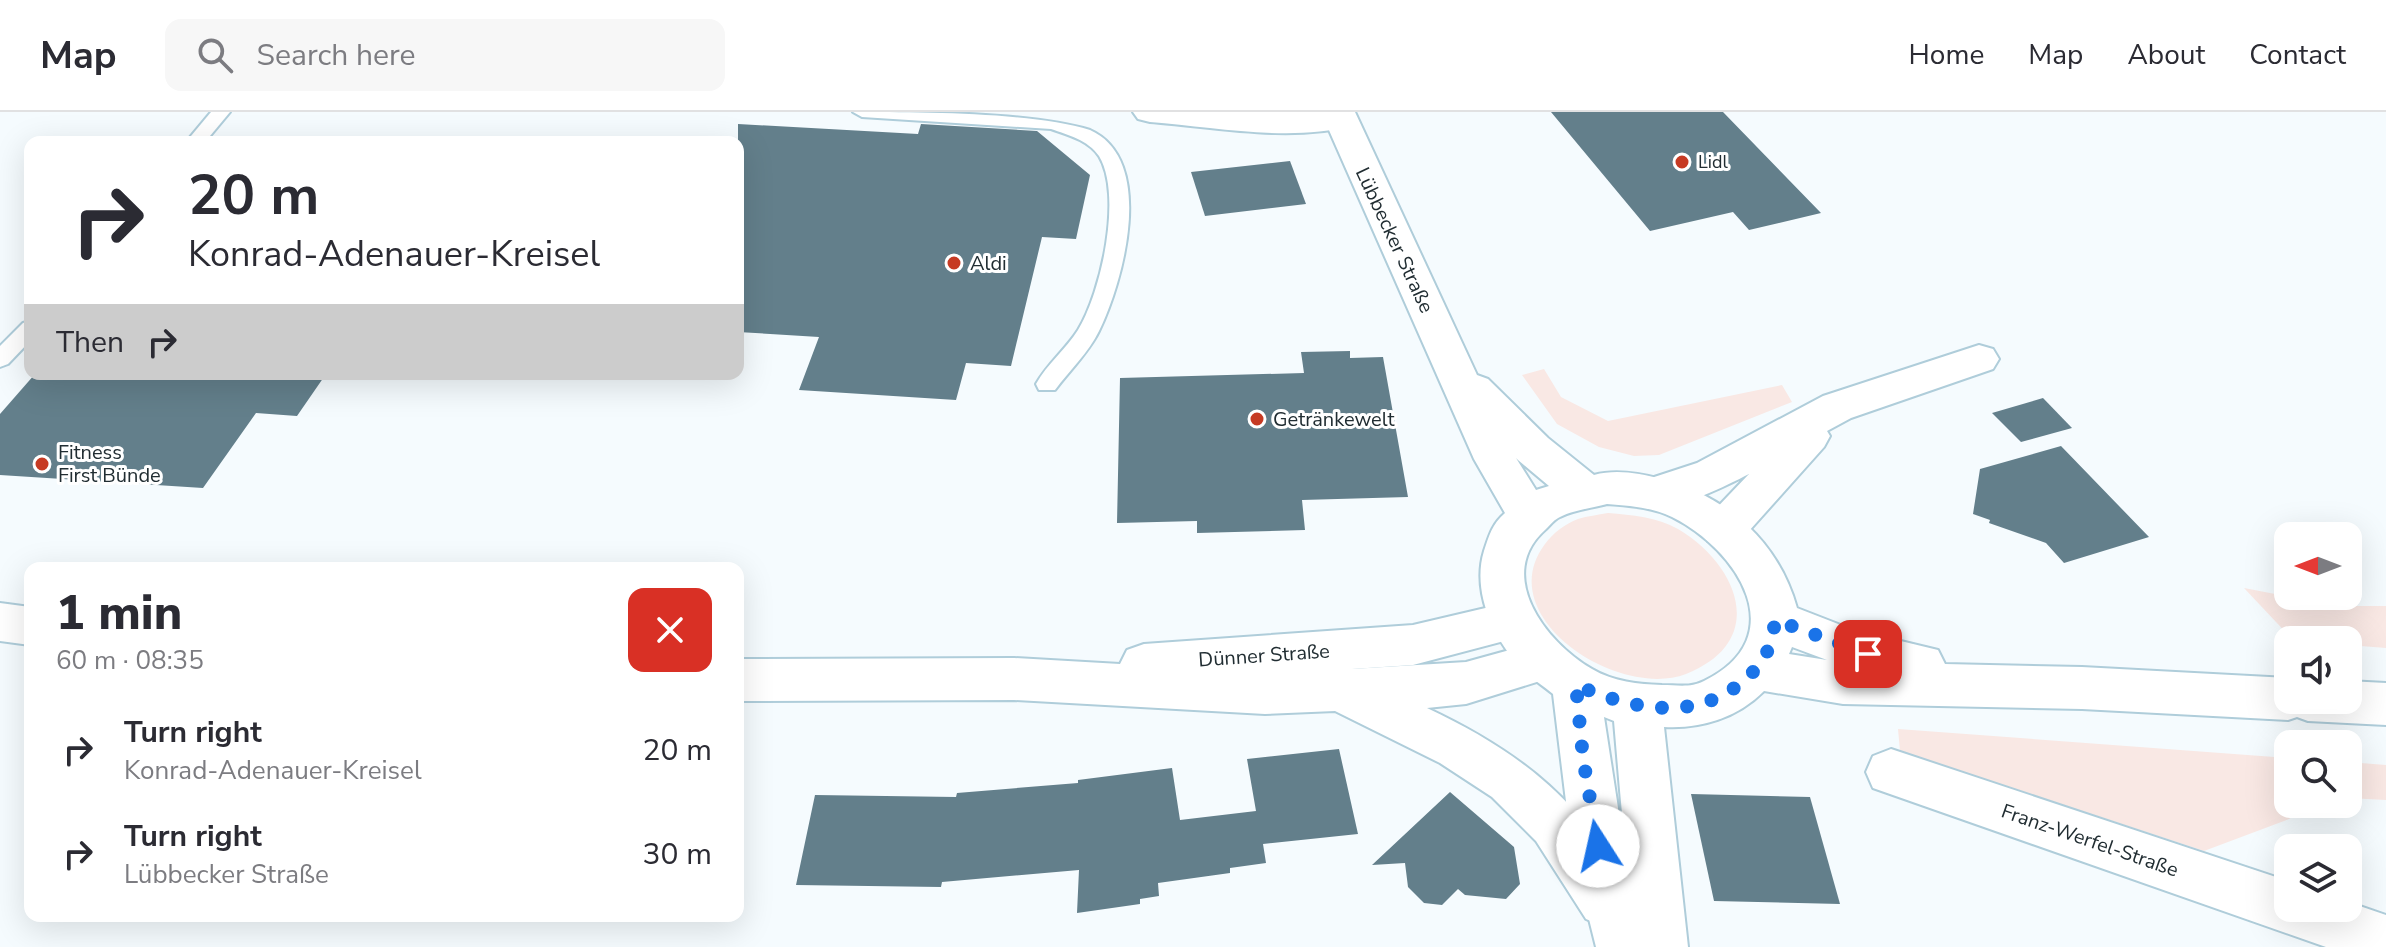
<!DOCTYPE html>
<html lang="en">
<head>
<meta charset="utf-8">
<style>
  :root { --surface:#fff; --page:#f7f7f7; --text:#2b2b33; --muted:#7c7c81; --line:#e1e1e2 }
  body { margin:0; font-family:"Nunito Sans",sans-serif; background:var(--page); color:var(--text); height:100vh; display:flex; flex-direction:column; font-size:30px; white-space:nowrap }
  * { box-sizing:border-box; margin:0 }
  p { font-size:26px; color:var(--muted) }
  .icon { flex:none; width:44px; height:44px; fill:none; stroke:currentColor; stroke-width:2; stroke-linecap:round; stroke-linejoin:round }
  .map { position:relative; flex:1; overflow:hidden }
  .panel { position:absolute; left:24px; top:450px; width:720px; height:360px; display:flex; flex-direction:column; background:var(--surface); border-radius:16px; box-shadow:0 8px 32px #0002 }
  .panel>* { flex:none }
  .top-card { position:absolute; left:24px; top:24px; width:720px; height:244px; border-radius:16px; box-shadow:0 8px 32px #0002; background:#fff; color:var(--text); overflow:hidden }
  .needle { width:52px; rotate:270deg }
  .controls { position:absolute; left:2274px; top:410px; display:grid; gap:16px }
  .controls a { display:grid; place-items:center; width:88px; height:88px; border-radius:16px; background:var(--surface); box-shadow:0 8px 32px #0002; font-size:40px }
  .pin { position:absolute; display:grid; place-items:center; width:68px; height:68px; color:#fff; margin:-34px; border-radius:16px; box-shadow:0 4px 12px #0006 }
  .me { position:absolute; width:88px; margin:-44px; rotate:350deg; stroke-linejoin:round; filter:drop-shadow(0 0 6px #0008) }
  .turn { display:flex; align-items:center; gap:28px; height:168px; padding:0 32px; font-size:36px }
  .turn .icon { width:104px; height:104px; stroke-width:2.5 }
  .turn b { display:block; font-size:56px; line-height:68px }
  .then { display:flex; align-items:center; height:76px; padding:0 32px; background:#0003; gap:16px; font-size:30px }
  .round { display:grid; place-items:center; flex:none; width:84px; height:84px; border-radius:16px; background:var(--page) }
  .head { display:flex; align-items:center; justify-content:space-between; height:136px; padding:0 32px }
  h1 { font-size:48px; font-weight:800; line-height:60px }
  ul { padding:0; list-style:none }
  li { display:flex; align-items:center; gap:24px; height:104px; padding:0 32px }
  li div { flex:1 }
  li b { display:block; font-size:30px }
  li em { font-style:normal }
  header { display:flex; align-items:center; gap:48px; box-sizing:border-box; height:112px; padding:0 40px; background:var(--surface); border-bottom:2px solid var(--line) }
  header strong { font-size:38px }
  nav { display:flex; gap:44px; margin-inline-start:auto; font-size:28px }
  .search { width:560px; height:72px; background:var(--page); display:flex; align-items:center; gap:20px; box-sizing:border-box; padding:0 28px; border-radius:16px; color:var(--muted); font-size:30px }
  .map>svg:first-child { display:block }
  .green { fill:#f9e8e4 }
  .building { fill:#637f8b }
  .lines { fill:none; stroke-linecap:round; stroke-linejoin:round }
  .service-casing { stroke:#afcdda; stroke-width:4 }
  .minor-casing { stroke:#afcdda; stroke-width:4 }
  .tertiary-casing { stroke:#afcdda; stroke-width:4 }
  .secondary-casing { stroke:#afcdda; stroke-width:4 }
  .service { fill:#fff; fill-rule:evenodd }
  .minor { fill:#fff; fill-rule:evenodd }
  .tertiary { fill:#fff; fill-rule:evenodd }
  .secondary { fill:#fff; fill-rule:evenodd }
  .route { stroke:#1a73e8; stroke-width:14; stroke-dasharray:0 25.2 }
  .poi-dot { fill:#c63a23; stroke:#fff; stroke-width:3 }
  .labels { text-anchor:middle; stroke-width:6; stroke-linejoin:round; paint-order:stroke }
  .far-poi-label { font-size:18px; fill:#212d32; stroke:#fff; text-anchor:start }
  .street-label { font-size:20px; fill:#212d32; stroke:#fff }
  .poi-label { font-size:20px; fill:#212d32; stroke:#fff; text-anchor:start }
</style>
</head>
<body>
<header>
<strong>Map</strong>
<div class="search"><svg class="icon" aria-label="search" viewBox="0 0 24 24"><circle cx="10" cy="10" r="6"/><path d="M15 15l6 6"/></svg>Search here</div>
<nav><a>Home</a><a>Map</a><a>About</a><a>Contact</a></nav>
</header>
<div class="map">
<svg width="2386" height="835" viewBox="0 0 2386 835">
  <rect width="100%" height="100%" fill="#f5fbfe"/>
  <g class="green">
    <path d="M1544,257l17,28 47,24 174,-36 10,17 -133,53 -25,1 -35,-9 -42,-23 -35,-49z"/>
    <path d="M1608,401c24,2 49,4 70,16 62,37 90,113 8,145 -68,26 -196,-57 -141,-130 8,-11 20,-20 33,-25 9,-3 20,-4 30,-6z"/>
    <path d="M2244,476l92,18h50v42l-38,-3v-5h-55z"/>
    <path d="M1898,617l390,29v46h25l-24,15 -85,32 -304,-100z"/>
    <path d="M2348,650l38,3v35l-38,-2z"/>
  </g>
  <g class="building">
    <path d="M1551,0h172l98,101 -72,17 -16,-18 -83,19z"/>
    <path d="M738,12l180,10 3,-10 116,7 53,44 -14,64 -34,-2 -31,129 -45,-3 -10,37 -157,-10 20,-53 -81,-5z"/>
    <path d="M1290,49l16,43 -101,12 -14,-44z"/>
    <path d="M1350,239v7l33,-1 25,140 -106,3 3,30 -108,3v-12l-80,2 3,-145 184,-5 -3,-21z"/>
    <path d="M35,262h291l-29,42 -41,-3 -53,75 -203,-13v-61z"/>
    <path d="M2043,286l29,30 -51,14 -29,-29z"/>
    <path d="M2061,334l88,91 -85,26 -18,-20 -57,-20 1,-3 -17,-6 7,-45z"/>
    <path d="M1339,637l19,85 -95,10 3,19 -36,5v5l-72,10 1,13 -19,3v5l-63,9 2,-43 -137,12 -1,5 -145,-2 19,-90 141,2 1,-4 121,-10v-3l94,-12 8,52 76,-9 -9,-52z"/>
    <path d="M1450,680l64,55 6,37 -14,15 -41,-4 -7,-6 -16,16 -18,-2 -16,-16 -3,-24 -33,2z"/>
    <path d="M1691,682l119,3 30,107 -126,-3z"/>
  </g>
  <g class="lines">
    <g class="service-casing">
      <g id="service">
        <path d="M211,0h19l-25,30h-19z"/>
        <path d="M853,0c64,0 180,0 237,18 67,30 33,152 9,201 -10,21 -30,40 -44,59h-16l-3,-6c11,-20 30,-35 42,-54 23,-37 45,-135 21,-174 -11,-16 -31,-21 -48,-27l-189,-12z"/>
        <path d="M30,209v20l-22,23 -8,3v-21l23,-23z"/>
      </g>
    </g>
    <g class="minor-casing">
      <g id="minor">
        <path d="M1133,0h219l5,7 -5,7c-64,16 -138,1 -202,-4l-12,-3z"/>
        <path d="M1979,233l14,4 6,10 -6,10 -142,49 -24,13 3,5 -6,11 -84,94 -16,5 -16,-5 -6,-12 6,-12 41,-43c-27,14 -81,41 -110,32l-7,-12 7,-12 58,-19 126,-67z"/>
        <path d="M1891,637l397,132v27h60v-6l38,13v32h-60l-453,-159 -7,-16 7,-16z"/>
      </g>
    </g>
    <g class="tertiary-casing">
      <g id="tertiary">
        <path d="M1511,490l16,5 7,14 -7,14 -114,30 -61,4 114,-7 76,-21 17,6 7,14 -7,14 -93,29 -39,4c92,43 164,98 205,193l-8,18 -19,8 -19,-8 -50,-78 -44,-44 -52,-34 -105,-52 -70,3 -251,-14 -276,1v-42l276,-1 106,6 7,-14 17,-6 269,-19z"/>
        <path d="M0,491l30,4v38l-30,-4z"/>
      </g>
    </g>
    <g class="secondary-casing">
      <path id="secondary" d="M1321,0h34l122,263 11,4 60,59 46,37c22,-6 45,-2 67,4 67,18 117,62 136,129l54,21 87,21 7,14 137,3 206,11v22h60v-19l38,2v42l-78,-4 -11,-4 -9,3 -206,-11 -239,-5 -79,-13c-27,27 -63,38 -100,36l24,220h-92l-24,-96 -19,-157c-11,-9 -25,-18 -34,-28 -27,-30 -47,-76 -35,-115 5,-15 8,-27 21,-38l-31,-54zM1516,346l2,2 31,26 -13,4zM1607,392c22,2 45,3 65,13 66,33 122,120 32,164 -13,7 -27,4 -42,4 -24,-1 -48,-3 -70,-16 -47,-27 -98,-95 -46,-140 4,-4 9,-10 14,-12 13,-7 33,-9 47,-13zM1792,535l35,13 -38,-6zM1604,605l10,4 12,139z"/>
    </g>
    <use href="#service" class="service"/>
    <use href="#minor" class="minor"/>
    <use href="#tertiary" class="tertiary"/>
    <use href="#secondary" class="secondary"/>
  </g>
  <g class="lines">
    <path class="route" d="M1598,734l-15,-88 -7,-73c52,23 116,38 165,-2 22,-18 31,-34 34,-63l93,34"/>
  </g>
  <g class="poi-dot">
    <circle cx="1682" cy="50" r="8"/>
    <circle cx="954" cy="151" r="8"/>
    <circle cx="1257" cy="307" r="8"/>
    <circle cx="42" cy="352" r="8"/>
  </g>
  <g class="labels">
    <g class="far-poi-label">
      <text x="1698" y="56">Lidl</text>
    </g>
    <g class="street-label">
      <text transform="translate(1395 128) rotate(65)" y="7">Lübbecker Straße</text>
      <text transform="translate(1264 543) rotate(-4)" y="7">Dünner Straße</text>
      <text transform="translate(2090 728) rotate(19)" y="7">Franz-Werfel-Straße</text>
    </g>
    <g class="poi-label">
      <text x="970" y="158">Aldi</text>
      <text x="1273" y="314">Getränkewelt</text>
      <text x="58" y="347">Fitness<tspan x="58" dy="23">First Bünde</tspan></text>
    </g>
  </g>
</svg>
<div class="controls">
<a><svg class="needle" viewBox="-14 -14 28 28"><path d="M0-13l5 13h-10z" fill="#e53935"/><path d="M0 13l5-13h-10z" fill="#7c7c81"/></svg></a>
<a><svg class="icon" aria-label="sound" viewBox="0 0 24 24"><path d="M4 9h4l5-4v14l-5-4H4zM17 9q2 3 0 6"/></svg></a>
<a><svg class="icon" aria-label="search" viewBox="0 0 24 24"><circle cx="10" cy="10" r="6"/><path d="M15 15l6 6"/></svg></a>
<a><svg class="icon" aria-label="layers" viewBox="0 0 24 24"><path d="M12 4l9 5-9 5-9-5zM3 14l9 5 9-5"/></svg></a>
</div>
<div class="pin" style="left:1868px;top:542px;background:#d93025"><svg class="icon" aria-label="arrive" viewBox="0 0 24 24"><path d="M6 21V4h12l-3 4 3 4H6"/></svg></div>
<svg class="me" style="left:1598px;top:734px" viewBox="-20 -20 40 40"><circle r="19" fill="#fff"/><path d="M0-13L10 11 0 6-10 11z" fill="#1a73e8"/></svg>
<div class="top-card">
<div class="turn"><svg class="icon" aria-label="right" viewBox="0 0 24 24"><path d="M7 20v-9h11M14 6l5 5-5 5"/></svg><div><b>20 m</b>Konrad-Adenauer-Kreisel</div></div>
<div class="then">Then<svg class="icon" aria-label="right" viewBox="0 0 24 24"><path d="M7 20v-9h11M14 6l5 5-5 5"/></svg></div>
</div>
<section class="panel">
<div class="head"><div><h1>1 min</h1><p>60 m · 08:35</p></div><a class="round" style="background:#d93025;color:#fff"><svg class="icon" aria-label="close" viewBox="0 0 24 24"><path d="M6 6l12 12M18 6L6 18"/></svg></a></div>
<ul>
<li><svg class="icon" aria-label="right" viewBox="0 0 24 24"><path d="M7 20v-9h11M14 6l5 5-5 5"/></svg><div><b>Turn right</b><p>Konrad-Adenauer-Kreisel</p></div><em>20 m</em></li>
<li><svg class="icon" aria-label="right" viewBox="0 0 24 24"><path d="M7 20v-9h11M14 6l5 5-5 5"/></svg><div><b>Turn right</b><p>Lübbecker Straße</p></div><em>30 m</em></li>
</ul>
</section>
</div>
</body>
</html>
